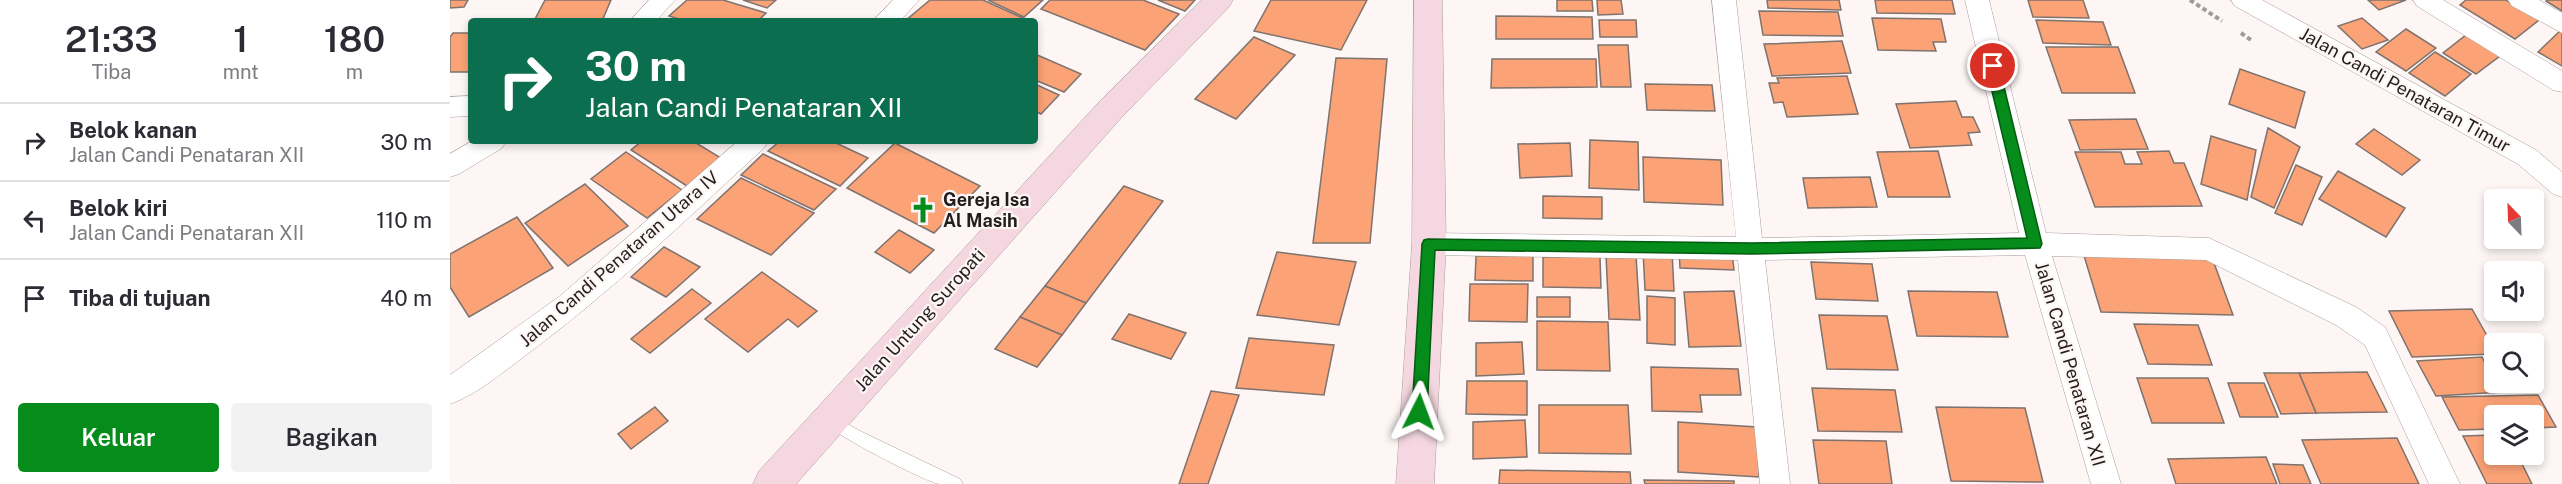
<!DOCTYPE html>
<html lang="id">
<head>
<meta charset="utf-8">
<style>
  :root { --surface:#fff; --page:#f2f2f3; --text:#2b2b33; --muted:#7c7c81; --line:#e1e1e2; --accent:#068c1a }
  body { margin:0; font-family:"Public Sans",sans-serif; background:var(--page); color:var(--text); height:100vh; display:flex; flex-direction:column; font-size:22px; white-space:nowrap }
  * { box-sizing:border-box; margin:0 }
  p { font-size:20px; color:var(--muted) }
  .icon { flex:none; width:33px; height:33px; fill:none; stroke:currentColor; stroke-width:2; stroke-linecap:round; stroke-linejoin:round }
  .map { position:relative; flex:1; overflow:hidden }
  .drawer { display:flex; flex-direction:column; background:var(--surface); width:450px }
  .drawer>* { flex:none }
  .guide { position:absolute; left:18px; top:18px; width:570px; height:126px; border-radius:6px; box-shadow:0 3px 9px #0003; background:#0b6e4f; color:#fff; overflow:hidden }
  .needle { width:39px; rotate:337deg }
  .tools { position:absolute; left:2034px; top:189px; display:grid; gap:12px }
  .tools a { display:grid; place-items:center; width:60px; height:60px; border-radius:6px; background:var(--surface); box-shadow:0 3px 9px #0003; font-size:30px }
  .pin { position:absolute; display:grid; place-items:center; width:51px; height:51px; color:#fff; margin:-26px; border:3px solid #fff; border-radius:50%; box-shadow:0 2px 6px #0007 }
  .me { position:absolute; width:66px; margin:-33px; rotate:3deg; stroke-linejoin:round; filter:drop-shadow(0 0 4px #0008) }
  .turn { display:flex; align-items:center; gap:21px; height:126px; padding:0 18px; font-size:27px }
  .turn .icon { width:78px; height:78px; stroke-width:2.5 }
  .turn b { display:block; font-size:42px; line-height:51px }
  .eta { display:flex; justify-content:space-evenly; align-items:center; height:102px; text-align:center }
  .eta b { font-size:36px; font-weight:600; line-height:42px }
  .action { display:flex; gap:12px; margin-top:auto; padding:12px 18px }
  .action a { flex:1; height:69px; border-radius:6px; background:var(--accent); color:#fff; font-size:24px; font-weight:600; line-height:69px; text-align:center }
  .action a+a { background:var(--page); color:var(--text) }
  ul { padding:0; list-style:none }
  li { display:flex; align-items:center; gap:18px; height:78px; padding:0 18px; border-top:2px solid var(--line) }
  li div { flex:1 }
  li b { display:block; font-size:22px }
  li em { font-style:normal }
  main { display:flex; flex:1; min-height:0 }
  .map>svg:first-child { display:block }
  .building { fill:#fba276; stroke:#7e736e; stroke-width:1.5 }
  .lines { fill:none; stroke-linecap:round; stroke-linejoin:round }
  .service-casing { stroke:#aa9d9c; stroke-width:1 }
  .minor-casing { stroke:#aa9d9c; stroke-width:1 }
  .secondary-casing { stroke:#aa9d9c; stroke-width:1 }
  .path { stroke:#a09a99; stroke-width:4; stroke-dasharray:4.5 3; stroke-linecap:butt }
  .service { fill:#fff; fill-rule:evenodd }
  .minor { fill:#fff; fill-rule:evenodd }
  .secondary { fill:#f4d7e1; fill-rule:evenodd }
  .route { fill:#068c1a; stroke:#045b11; stroke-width:1.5 }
  .labels { text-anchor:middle; stroke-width:4.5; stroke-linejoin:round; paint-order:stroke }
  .street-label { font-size:18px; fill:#231e1e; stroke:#fef6f5 }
  .poi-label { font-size:18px; font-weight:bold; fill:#231e1e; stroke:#fef6f5; text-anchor:start }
</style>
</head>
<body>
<main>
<section class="drawer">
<div class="eta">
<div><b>21:33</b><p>Tiba</p></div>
<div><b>1</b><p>mnt</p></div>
<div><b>180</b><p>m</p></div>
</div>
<ul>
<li><svg class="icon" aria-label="right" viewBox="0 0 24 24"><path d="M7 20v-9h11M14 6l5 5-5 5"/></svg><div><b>Belok kanan</b><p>Jalan Candi Penataran XII</p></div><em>30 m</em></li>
<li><svg class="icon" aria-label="left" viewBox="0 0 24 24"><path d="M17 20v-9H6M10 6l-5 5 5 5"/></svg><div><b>Belok kiri</b><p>Jalan Candi Penataran XII</p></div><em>110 m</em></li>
<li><svg class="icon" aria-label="arrive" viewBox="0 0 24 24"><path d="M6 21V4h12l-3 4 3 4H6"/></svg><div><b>Tiba di tujuan</b></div><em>40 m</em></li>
</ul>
<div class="action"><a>Keluar</a><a>Bagikan</a></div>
</section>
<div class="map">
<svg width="2112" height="484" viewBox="0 0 2112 484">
  <rect width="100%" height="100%" fill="#fef6f5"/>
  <g class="building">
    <path d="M0,0h18l-4,7 -14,1z"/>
    <path d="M95,0h66l-9,21h-68z"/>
    <path d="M237,0h36l43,13 -8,8h-73l-16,-5z"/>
    <path d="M293,0h33l-9,8z"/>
    <path d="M480,0h53l42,19 -120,2z"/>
    <path d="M538,0h55l-19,17z"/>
    <path d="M600,0h93l36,14 -34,36 -104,-41z"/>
    <path d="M708,0h37l-10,11z"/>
    <path d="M821,0h96l-26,50 -87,-19z"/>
    <path d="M1107,0h35l1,11h-36z"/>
    <path d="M1147,0h24l2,14 -25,1z"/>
    <path d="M1317,0h72l2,10 -73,-2z"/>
    <path d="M1425,0h77l3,14 -78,-1z"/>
    <path d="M1578,0h55l6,18 -56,-1z"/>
    <path d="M1918,0h38l-27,10z"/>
    <path d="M2016,0h40l33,20 -24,19 -55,-34z"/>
    <path d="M2097,0h15v11l-16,-10z"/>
    <path d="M1309,11l79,1 5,24 -80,-1z"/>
    <path d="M1046,16l96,1 1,22h-97z"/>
    <path d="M1422,18l69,1 5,23h-13l3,9 -58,-1z"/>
    <path d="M1912,18l26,22 -26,9 -24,-23z"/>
    <path d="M1149,20h37l1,17h-37z"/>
    <path d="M1586,20l67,2 8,23 -68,-2z"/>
    <path d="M1956,29l30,19 -30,23 -30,-19z"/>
    <path d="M2112,29v37l-24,-14z"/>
    <path d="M3,33h18v39h-21v-35z"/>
    <path d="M2016,35l34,21 -24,18 -33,-21z"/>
    <path d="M804,37l41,18 -59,64 -41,-20z"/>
    <path d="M1392,41l9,32 -79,3 -8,-32z"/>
    <path d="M1148,45h30l3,42h-30z"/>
    <path d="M1596,47h72l17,46h-73z"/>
    <path d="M1985,52l36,22 -26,22 -36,-23z"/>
    <path d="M585,54l46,20 -17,18 -29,-12z"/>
    <path d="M886,58l51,1 -17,184h-57z"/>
    <path d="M1042,59h104l1,28 -106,1z"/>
    <path d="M1790,69l65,23 -10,36 -66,-24z"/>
    <path d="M1397,76l11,38 -71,3 -4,-15 -9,1 -5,-20h10l-2,-5z"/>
    <path d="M585,84l24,11 -18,19 -6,-3z"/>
    <path d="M1195,84l67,1 3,26 -68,-1z"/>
    <path d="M1506,101l6,16h11l7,15 -12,1 4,12 -62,3 -14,-44z"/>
    <path d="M1686,119l12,30 -68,1 -11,-30z"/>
    <path d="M1818,128l32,19 -26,61 -23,-11z"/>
    <path d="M1924,129l46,31 -18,15 -46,-31z"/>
    <path d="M1761,136l45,14 -9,50 -46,-16z"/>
    <path d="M1140,140l48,2 1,48 -50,-2z"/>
    <path d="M192,141h51l28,17 -34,28 -56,-36z"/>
    <path d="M330,141h52l36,17 -28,28 -72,-35z"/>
    <path d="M445,143l85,43 -46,47 -87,-45z"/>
    <path d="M1120,143l2,33 -52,2 -2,-34z"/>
    <path d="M1488,151l12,46h-62l-11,-45z"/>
    <path d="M1719,151l5,12h10l18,43 -107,1 -20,-55h46l4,12h17l-5,-12z"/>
    <path d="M176,152l56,38 -35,28 -56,-39z"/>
    <path d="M313,154l73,35 -22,21 -73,-35z"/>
    <path d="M1193,157l78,3 2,45 -79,-3z"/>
    <path d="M1846,165l26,12 -20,48 -27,-12z"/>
    <path d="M1888,171l67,37 -19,29 -67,-38z"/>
    <path d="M1420,177l7,30 -69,1 -5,-30z"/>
    <path d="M291,178l73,35 -43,42 -74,-36z"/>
    <path d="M135,184l43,42 -60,40 -43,-43z"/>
    <path d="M674,186l39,15 -77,102 -41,-17z"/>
    <path d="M1093,196l59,1v22l-59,-1z"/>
    <path d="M67,217l36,51 -84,49 -19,-30v-33z"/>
    <path d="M449,230l35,20 -24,23 -35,-21z"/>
    <path d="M214,247l36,20 -34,30 -35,-20z"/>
    <path d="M1632,249l128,3 23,63 -132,-3z"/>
    <path d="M1193,250l29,1 2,40 -29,-1z"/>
    <path d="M1229,250l53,2 2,18 -54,-2z"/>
    <path d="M827,252l79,10 -17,63 -82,-10z"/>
    <path d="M1156,255h30l4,65 -31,-1z"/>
    <path d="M1026,256h57v25l-58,-1z"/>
    <path d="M1093,257h57l1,31 -58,-1z"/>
    <path d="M1361,262l61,2 6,37 -62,-2z"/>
    <path d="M312,272l55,39 -19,16 -10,-8 -40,33 -43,-33z"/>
    <path d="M1020,284h58l-1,38 -58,-1z"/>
    <path d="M595,286l41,17 -24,32 -42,-18z"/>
    <path d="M242,289l19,14 -61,50 -19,-14z"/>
    <path d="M1284,291l7,55 -52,1 -5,-55z"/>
    <path d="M1458,291l89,1 11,45 -91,-1z"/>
    <path d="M1197,296l28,2v47l-28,-2z"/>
    <rect x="1087" y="297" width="33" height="20"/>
    <path d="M2022,309l22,39v6l-82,3 -23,-46z"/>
    <path d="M679,314l57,19 -15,26 -59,-20z"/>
    <path d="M1369,315l68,1 11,54 -71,-1z"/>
    <path d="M570,317l42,18 -25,32 -42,-18z"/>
    <path d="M1087,321l71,1 2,49 -73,-1z"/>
    <path d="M1684,324l64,1 14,40 -64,-1z"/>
    <path d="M799,338l85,7 -10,50 -88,-7z"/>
    <path d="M1072,342l2,32 -48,2v-33z"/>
    <path d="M2032,357l12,25 8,10 -66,4 -19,-35z"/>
    <path d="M1201,367l87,2 3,26h-41l2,17 -50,-1z"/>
    <path d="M1917,372l20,40 -71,1 -17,-40z"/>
    <path d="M1814,373h35l17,40 -35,1z"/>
    <path d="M1687,378h71l16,45h-72z"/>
    <path d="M1017,381h60v34l-61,-1z"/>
    <path d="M1778,383h36l14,34h-38z"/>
    <path d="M1362,388l83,2 7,42 -84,-1z"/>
    <path d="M761,391l28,4 -31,89h-29z"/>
    <path d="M2088,395l18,32 -22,1v-12h-40v13l-35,1 -17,-33z"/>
    <path d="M1089,405h89l3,49 -92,-1z"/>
    <path d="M205,407l13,14 -37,28 -13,-15z"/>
    <path d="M1486,407l89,1 18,74 -92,-1z"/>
    <path d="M1075,420l2,37 -54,2v-37z"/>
    <path d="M1228,422l79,5 2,50 -81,-5z"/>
    <path d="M2044,435v19h23l15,30h-45l-24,-48z"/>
    <path d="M1947,438l22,46h-98l-19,-44z"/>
    <path d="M1363,440l73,1 6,43h-73z"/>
    <path d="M1816,457l11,27h-101l-8,-25z"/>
    <path d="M1823,464l30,1 8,19h-31z"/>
    <path d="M1050,470l130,2 1,12h-132z"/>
    <path d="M1194,480l90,1v3h-89z"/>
  </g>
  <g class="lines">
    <g class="service-casing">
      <path id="service" d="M379,413l31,18 100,48 3,5c-8,0 -17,0 -24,0 -15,-3 -113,-53 -117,-64l2,-5z"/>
    </g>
    <g class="minor-casing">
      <g id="minor">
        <path d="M199,0h26l-19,21h-26z"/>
        <path d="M443,0h26l-19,21h-27z"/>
        <path d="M1262,0h24l26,238 257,-5 -54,-233h24l57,233 163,5 147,69 29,20 75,157h-31l-64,-139 -29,-20 -130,-65 -154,-4 69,228h-30l-66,-229 -260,5 25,224h-30l-22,-224 -309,-5 -10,-3 -4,-8 4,-8 10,-3 307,4z"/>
        <path d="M1781,0h31l274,150 26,22v25l-9,-3 -35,-30 -283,-158z"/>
        <path d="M1963,0h30l119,71v21l-9,-2 -136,-84z"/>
        <path d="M2058,0h31l23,13v20l-50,-27z"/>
        <path d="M21,96v20l-21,1v-20z"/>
        <path d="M22,141h34l-4,7 -43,26 -9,3v-23z"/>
        <path d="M288,141h30l-4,7c-77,71 -153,144 -238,207 -23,17 -48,39 -76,49v-29l110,-79z"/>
      </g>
    </g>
    <g class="secondary-casing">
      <g id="secondary">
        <path d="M752,0h31l-4,7 -107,110 -326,367h-43l6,-13 341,-370z"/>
        <path d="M964,0h28l4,244 -12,240h-38l16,-240z"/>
      </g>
    </g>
    <g class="path">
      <path d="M1740,0l32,21"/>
      <path d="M1791,33l10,7"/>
    </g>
    <use href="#service" class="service"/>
    <use href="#minor" class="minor"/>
    <use href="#secondary" class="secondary"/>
  </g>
  <path class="route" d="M1543,62l6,4 43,178 -2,4 -288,6 -317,-4 -8,162 -2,5 -6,2 -5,-2 -2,-5 10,-168 2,-4 4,-1 324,4 275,-5 -41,-172z"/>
  <defs>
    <g id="church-bare" transform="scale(2.07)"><path d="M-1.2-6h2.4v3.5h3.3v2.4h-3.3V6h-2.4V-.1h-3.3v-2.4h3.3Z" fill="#068c1a" stroke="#fef6f5" stroke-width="2.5" paint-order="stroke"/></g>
  </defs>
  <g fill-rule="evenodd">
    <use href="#church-bare" x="473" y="210"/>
  </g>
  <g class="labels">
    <g class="street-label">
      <text transform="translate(1955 90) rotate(29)" y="6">Jalan Candi Penataran Timur</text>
      <text transform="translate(169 259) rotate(-41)" y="6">Jalan Candi Penataran Utara IV</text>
      <text transform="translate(470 320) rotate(-48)" y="6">Jalan Untung Suropati</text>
      <text transform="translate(1620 364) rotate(74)" y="6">Jalan Candi Penataran XII</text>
    </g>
    <g class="poi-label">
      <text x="493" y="206">Gereja Isa<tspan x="493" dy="21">Al Masih</tspan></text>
    </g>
  </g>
</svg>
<div class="tools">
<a><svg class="needle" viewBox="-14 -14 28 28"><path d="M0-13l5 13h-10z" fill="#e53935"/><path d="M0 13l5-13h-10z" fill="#7c7c81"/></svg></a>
<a><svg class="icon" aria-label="sound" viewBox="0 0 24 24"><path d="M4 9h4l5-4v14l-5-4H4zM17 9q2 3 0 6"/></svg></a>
<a><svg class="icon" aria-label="search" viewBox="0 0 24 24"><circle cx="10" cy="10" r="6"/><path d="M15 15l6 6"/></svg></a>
<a><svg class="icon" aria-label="layers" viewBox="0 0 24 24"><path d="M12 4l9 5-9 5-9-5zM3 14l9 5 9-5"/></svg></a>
</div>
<div class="pin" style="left:1543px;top:66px;background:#d93025"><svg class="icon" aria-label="arrive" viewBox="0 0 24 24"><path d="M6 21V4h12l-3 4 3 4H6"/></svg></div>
<svg class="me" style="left:969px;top:412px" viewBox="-20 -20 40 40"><path d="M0-17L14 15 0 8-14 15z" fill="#068c1a" stroke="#fff" stroke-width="4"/></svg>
<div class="guide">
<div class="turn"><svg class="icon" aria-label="right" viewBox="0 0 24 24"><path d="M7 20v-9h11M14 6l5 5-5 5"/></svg><div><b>30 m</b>Jalan Candi Penataran XII</div></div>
</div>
</div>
</main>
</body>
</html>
